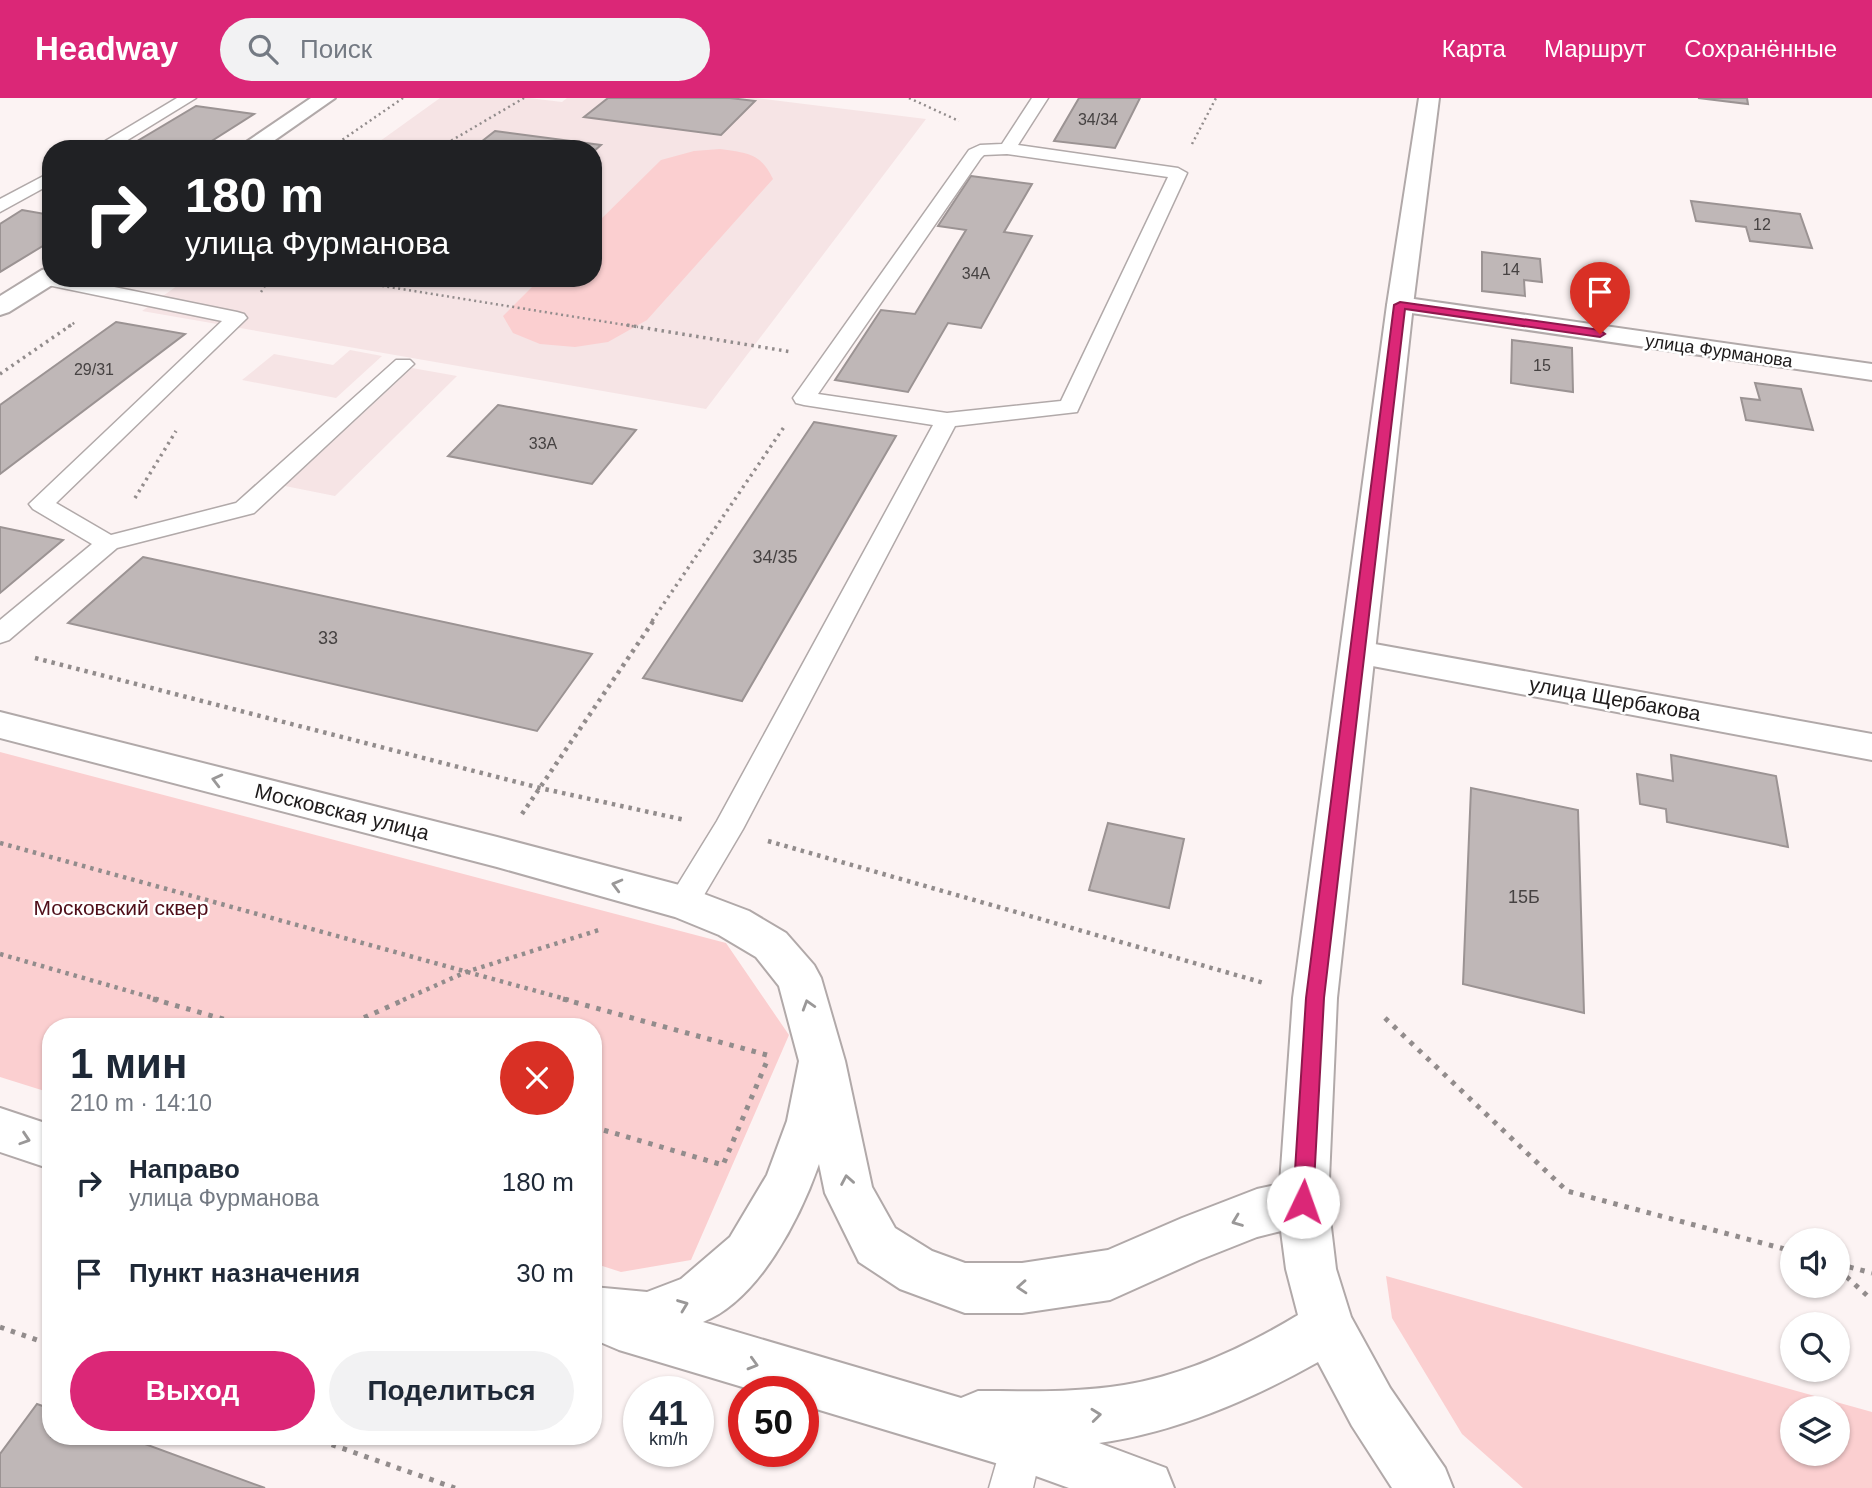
<!DOCTYPE html>
<html lang="ru">
<head>
<meta charset="utf-8">
<style>
  :root { --surface:#fff; --page:#f2f2f3; --text:#1f2937; --muted:#747a83; --accent:#db2777 }
  body { margin:0; font-family:Helvetica,sans-serif; background:var(--page); color:var(--text); height:100vh; display:flex; flex-direction:column; font-size:26px; white-space:nowrap }
  * { box-sizing:border-box; margin:0 }
  p { font-size:23px; color:var(--muted) }
  .icon { flex:none; width:38px; height:38px; fill:none; stroke:currentColor; stroke-width:2; stroke-linecap:round; stroke-linejoin:round }
  .map { position:relative; flex:1; overflow:hidden }
  .drawer { position:absolute; left:42px; top:920px; width:560px; height:427px; display:flex; flex-direction:column; background:var(--surface); border-radius:28px; box-shadow:0 2px 5px #0004 }
  .drawer>* { flex:none }
  .hud { position:absolute; left:42px; top:42px; width:560px; height:147px; border-radius:28px; box-shadow:0 2px 5px #0004; background:#202124; color:#fff; overflow:hidden }
  .buttons { position:absolute; left:1780px; top:1130px; display:grid; gap:14px }
  .buttons a { display:grid; place-items:center; width:70px; height:70px; border-radius:50%; background:var(--surface); box-shadow:0 2px 5px #0004; font-size:35px }
  .speed { position:absolute; left:623px; top:1278px; display:flex; gap:14px; font-size:35px; font-weight:700; text-align:center }
  .speed>* { display:grid; place-content:center; width:91px; height:91px; border-radius:50%; background:var(--surface); box-shadow:0 2px 5px #0004; line-height:1 }
  .speed small { font-size:18px; font-weight:400 }
  .speed .limit { border:10px solid #d22; background:#fff; color:#111 }
  .pin { position:absolute; display:grid; place-items:center; width:60px; height:60px; color:#fff; margin:-72px -30px; border-radius:50% 50% 50% 0; rotate:-45deg; box-shadow:0 0 7px #0007 }
  .pin .icon { rotate:45deg }
  .me { position:absolute; width:77px; margin:-38px; rotate:3deg; stroke-linejoin:round; filter:drop-shadow(0 0 5px #0008) }
  .turn { display:flex; align-items:center; gap:24px; height:147px; padding:0 28px; font-size:32px }
  .turn .icon { width:91px; height:91px; stroke-width:2.5 }
  .turn b { display:block; font-size:49px; line-height:60px }
  .round { display:grid; place-items:center; flex:none; width:74px; height:74px; border-radius:37px; background:var(--page) }
  .headline { display:flex; align-items:center; justify-content:space-between; height:119px; padding:0 28px }
  h1 { font-size:42px; font-weight:700; line-height:52px }
  .primary-button { display:flex; gap:14px; margin-top:auto; padding:14px 28px }
  .primary-button a { flex:1; height:80px; border-radius:42px; background:var(--accent); color:#fff; font-size:28px; font-weight:700; line-height:80px; text-align:center }
  .primary-button a+a { background:var(--page); color:var(--text) }
  ul { padding:0; list-style:none }
  li { display:flex; align-items:center; gap:21px; height:91px; padding:0 28px }
  li div { flex:1 }
  li b { display:block; font-size:26px }
  li em { font-style:normal }
  header { display:flex; align-items:center; gap:42px; box-sizing:border-box; height:98px; padding:0 35px; background:var(--accent); color:#fff }
  header strong { font-size:33px }
  nav { display:flex; gap:38px; margin-inline-start:auto; font-size:24px }
  .search { width:490px; height:63px; background:var(--page); display:flex; align-items:center; gap:18px; box-sizing:border-box; padding:0 24px; border-radius:38px; color:var(--muted); font-size:26px }
  .map>svg:first-child { display:block }
  .built { fill:#f6e4e5 }
  .green { fill:#fbcfd0; fill-rule:evenodd }
  .building { fill:#bfb7b7; stroke:#9b9393; stroke-width:2 }
  .lines { fill:none; stroke-linecap:round; stroke-linejoin:round }
  .lane-casing { stroke:#b1a9a9; stroke-width:3 }
  .street-casing { stroke:#b1a9a9; stroke-width:4 }
  .secondary-casing { stroke:#b1a9a9; stroke-width:4 }
  .path-far3 { stroke:#928c8c; stroke-width:2.5; stroke-dasharray:2 3.5; stroke-linecap:butt }
  .path-far2 { stroke:#928c8c; stroke-width:3.5; stroke-dasharray:2.5 4.5; stroke-linecap:butt }
  .path-far1 { stroke:#928c8c; stroke-width:4.5; stroke-dasharray:3.5 5; stroke-linecap:butt }
  .path { stroke:#928c8c; stroke-width:5; stroke-dasharray:4.5 7; stroke-linecap:butt }
  .lane { fill:#fff; fill-rule:evenodd }
  .street { fill:#fff; fill-rule:evenodd }
  .secondary { fill:#fff; fill-rule:evenodd }
  .oneway { stroke:#9a9898 }
  .route { fill:#db2777; stroke:#8e194d; stroke-width:2 }
  .labels { text-anchor:middle; stroke-width:5; stroke-linejoin:round; paint-order:stroke }
  .far-number-label { font-size:16px; fill:#464242 }
  .far-street-label { font-size:18px; fill:#1e1b1b; stroke:#fff }
  .number-label { font-size:18px; fill:#464242 }
  .street-label { font-size:21px; fill:#1e1b1b; stroke:#fff }
  .park-label { font-size:21px; fill:#4f0e19; stroke:#fff }
</style>
</head>
<body>
<header>
<strong>Headway</strong>
<div class="search"><svg class="icon" aria-label="search" viewBox="0 0 24 24"><circle cx="10" cy="10" r="6"/><path d="M15 15l6 6"/></svg>Поиск</div>
<nav><a>Карта</a><a>Маршрут</a><a>Сохранённые</a></nav>
</header>
<div class="map">
<svg width="1872" height="1390" viewBox="0 0 1872 1390">
  <rect width="100%" height="100%" fill="#fcf3f3"/>
  <g class="built">
    <path d="M440,0h89l33,4 5,-4h189l170,21 -220,290 -564,-98 46,-33h405v-129h-224z"/>
    <path d="M350,252l32,6 -46,42 -94,-18 32,-26 59,11z"/>
    <path d="M412,270l45,8 -122,120 -50,-10z"/>
  </g>
  <g class="green">
    <path d="M720,51c27,4 41,4 53,30l-126,141 -39,22 -33,5 -35,-3 -27,-11 -10,-17 38,-38h52v-51l68,-67 33,-9z"/>
    <path d="M0,654l726,191 63,92 -98,225 -70,12 -28,-9v-236h-542v66l-51,-16z"/>
    <path d="M1386,1178l486,136v76h-349l-61,-54 -70,-116zM1792,1311h46v45h-46z"/>
  </g>
  <g class="building">
    <path d="M608,0h122l25,3 -34,34 -137,-18z"/>
    <path d="M1079,0h61l-25,50 -61,-7z"/>
    <path d="M1698,0h49l1,6z"/>
    <path d="M196,8l58,8 -55,35h-75z"/>
    <path d="M495,33l106,14 -8,7v-3h-129l10,-8 7,1z"/>
    <path d="M971,78l61,8 -28,48 28,4 -51,92 -33,-5 -40,69 -73,-12 46,-70 34,4 51,-84 -28,-4z"/>
    <path d="M1691,103l109,13 12,34 -62,-7 -4,-14 -50,-6z"/>
    <path d="M22,112l29,5v26l-51,31v-48z"/>
    <path d="M1482,154l58,7 2,23 -18,-2 1,16 -43,-5z"/>
    <path d="M116,224l69,12 -185,140v-69z"/>
    <path d="M1512,242l60,8 1,44 -62,-9z"/>
    <path d="M1755,285l46,6 12,41 -67,-10 -5,-22 19,2z"/>
    <path d="M498,307l138,25 -44,54 -144,-28z"/>
    <path d="M814,324l82,14 -154,265 -99,-23z"/>
    <path d="M0,429l63,13 -63,53z"/>
    <path d="M143,459l449,97 -55,77 -469,-108z"/>
    <path d="M1671,657l105,21 12,71 -121,-25 -1,-13 -26,-5 -3,-30 36,7z"/>
    <path d="M1471,690l107,22 6,203 -121,-29z"/>
    <path d="M1108,725l76,16 -15,69 -80,-18z"/>
    <path d="M37,1306l14,5v28h75l139,51h-265v-34z"/>
  </g>
  <g class="lines">
    <g class="lane-casing">
      <g id="lane">
        <path d="M177,0h19l-83,51h-21z"/>
        <path d="M1032,0h16l-30,47 160,23 9,5 -110,239 -122,14 -212,403 -49,83 -11,4 -11,-4 -5,-9 5,-9 45,-73 216,-396 -129,-20 -8,-2 -3,-5 176,-248 11,-5 22,-1zM1007,56l161,23 -107,224 -114,12 -129,-19 163,-236 3,-3z"/>
        <path d="M51,74v12l-51,28v-13z"/>
        <path d="M45,175l6,1v4h19l167,34 7,2 3,4 -191,185 55,32 125,-32 160,-143h14l4,4 -160,149 -137,35 -108,92 -9,3v-23l92,-76 -59,-35 -4,-5 193,-183 -184,-38 -3,-4 3,-4z"/>
        <path d="M1025,1312l15,6 6,15 -13,57h-44l21,-72z"/>
      </g>
    </g>
    <g class="street-casing">
      <g id="street">
        <path d="M1400,199l472,67v16l-481,-70 -4,-5 4,-5z"/>
        <path d="M1358,543l514,93v26l-526,-99 -5,-8 5,-8z"/>
      </g>
    </g>
    <g class="secondary-casing">
      <g id="secondary">
        <path d="M311,0h24l-73,51h-26z"/>
        <path d="M1419,0h20l-26,207 -76,693 -9,204 8,67 15,48 39,71 55,80 8,20h-61l-40,-62 -34,-64c-68,38 -141,70 -219,81l67,25 8,20h-105l-47,-17 -219,-66v-14h-47l-137,-41 -26,-11v-52l54,5 34,-13 49,-42 37,-62 20,-54 12,-60 -20,-75 -23,-29 -37,-22 -44,-18 -178,-50 -497,-129v-26l497,125 186,49 66,25 37,22 28,32 7,13 24,83 27,126 23,41 37,23 33,12h57l86,-13 74,-32 75,-29 23,-5 13,-186 94,-693zM819,1066l6,29 34,69 41,27 65,24h57l88,-13 89,-40 58,-23 24,-6 5,38 12,46c-53,32 -112,60 -174,70 -48,8 -98,6 -146,6l-17,7 -258,-76c56,-22 97,-104 116,-158z"/>
        <path d="M51,170v10h10l-1,2 -51,32 -9,3v-19l42,-26z"/>
        <path d="M0,1010l51,17v44l-51,-17z"/>
      </g>
    </g>
    <g class="path-far3">
      <path d="M909,0l50,23"/>
      <path d="M1192,46l24,-46"/>
      <path d="M329,51l74,-51"/>
      <path d="M437,51l87,-51"/>
      <path d="M333,180l305,49"/>
      <path d="M261,194l9,-14"/>
      <path d="M68,229l9,-6"/>
    </g>
    <g class="path-far2">
      <path d="M627,227l165,27"/>
      <path d="M0,276l71,-49"/>
      <path d="M135,400l41,-67"/>
      <path d="M652,523l132,-194"/>
    </g>
    <g class="path-far1">
      <path d="M35,560l505,130 145,32"/>
      <path d="M522,716l132,-194"/>
      <path d="M768,743l496,142"/>
      <path d="M0,745l569,157"/>
      <path d="M0,856l160,46"/>
      <path d="M403,902l63,-28 136,-43"/>
    </g>
    <g class="path">
      <path d="M153,901l98,28"/>
      <path d="M563,901l204,56"/>
      <path d="M1385,920l182,173 225,60"/>
      <path d="M343,929l63,-28"/>
      <path d="M593,1029l130,38 44,-104"/>
      <path d="M1838,1166l34,9"/>
      <path d="M1838,1171l34,31"/>
      <path d="M0,1229l51,18"/>
      <path d="M310,1339l145,51"/>
    </g>
    <use href="#lane" class="lane"/>
    <use href="#street" class="street"/>
    <use href="#secondary" class="secondary"/>
  </g>
  <defs><path id="oneway-chevron" d="M-2-3.5L2.5 0L-2 3.5" fill="none" stroke-width="1.6" stroke-linecap="round" stroke-linejoin="round" transform="scale(1.75)"/></defs>
  <g class="oneway">
    <use href="#oneway-chevron" transform="translate(217 682) rotate(-166)"/>
    <use href="#oneway-chevron" transform="translate(617 787) rotate(-165)"/>
    <use href="#oneway-chevron" transform="translate(808 907) rotate(-107)"/>
    <use href="#oneway-chevron" transform="translate(25 1041) rotate(18)"/>
    <use href="#oneway-chevron" transform="translate(847 1082) rotate(-100)"/>
    <use href="#oneway-chevron" transform="translate(1237 1123) rotate(159)"/>
    <use href="#oneway-chevron" transform="translate(1022 1189) rotate(176)"/>
    <use href="#oneway-chevron" transform="translate(683 1207) rotate(-21)"/>
    <use href="#oneway-chevron" transform="translate(753 1266) rotate(16)"/>
    <use href="#oneway-chevron" transform="translate(1096 1317) rotate(-6)"/>
  </g>
  <path class="route" d="M1400,204l200,28 5,4 -5,3 -195,-28 -81,689 -11,204 -3,7 -7,3 -7,-3 -3,-7 13,-204 88,-693z"/>
  <g class="labels">
    <g class="far-number-label">
      <text x="1098" y="27">34/34</text>
      <text x="1762" y="132">12</text>
      <text x="1511" y="177">14</text>
      <text x="976" y="181">34А</text>
      <text x="1542" y="273">15</text>
      <text x="94" y="277">29/31</text>
      <text x="543" y="351">33А</text>
    </g>
    <g class="far-street-label">
      <text transform="translate(1719 253) rotate(8)" y="6">улица Фурманова</text>
    </g>
    <g class="number-label">
      <text x="775" y="465">34/35</text>
      <text x="328" y="546">33</text>
      <text x="1524" y="805">15Б</text>
    </g>
    <g class="street-label">
      <text transform="translate(1615 601) rotate(10)" y="7">улица Щербакова</text>
      <text transform="translate(342 714) rotate(14)" y="7">Московская улица</text>
    </g>
    <g class="park-label">
      <text x="121" y="817">Московский сквер</text>
    </g>
  </g>
</svg>
<div class="buttons">
<a><svg class="icon" aria-label="sound" viewBox="0 0 24 24"><path d="M4 9h4l5-4v14l-5-4H4zM17 9q2 3 0 6"/></svg></a>
<a><svg class="icon" aria-label="search" viewBox="0 0 24 24"><circle cx="10" cy="10" r="6"/><path d="M15 15l6 6"/></svg></a>
<a><svg class="icon" aria-label="layers" viewBox="0 0 24 24"><path d="M12 4l9 5-9 5-9-5zM3 14l9 5 9-5"/></svg></a>
</div>
<div class="speed"><div>41<small>km/h</small></div><div class="limit">50</div></div>
<div class="pin" style="left:1600px;top:236px;background:#d93025"><svg class="icon" aria-label="arrive" viewBox="0 0 24 24"><path d="M6 21V4h12l-3 4 3 4H6"/></svg></div>
<svg class="me" style="left:1303px;top:1104px" viewBox="-20 -20 40 40"><circle r="19" fill="#fff"/><path d="M0-13L10 11 0 6-10 11z" fill="#db2777"/></svg>
<div class="hud">
<div class="turn"><svg class="icon" aria-label="right" viewBox="0 0 24 24"><path d="M7 20v-9h11M14 6l5 5-5 5"/></svg><div><b>180 m</b>улица Фурманова</div></div>
</div>
<section class="drawer">
<div class="headline"><div><h1>1 мин</h1><p>210 m · 14:10</p></div><a class="round" style="background:#d93025;color:#fff"><svg class="icon" aria-label="close" viewBox="0 0 24 24"><path d="M6 6l12 12M18 6L6 18"/></svg></a></div>
<ul>
<li><svg class="icon" aria-label="right" viewBox="0 0 24 24"><path d="M7 20v-9h11M14 6l5 5-5 5"/></svg><div><b>Направо</b><p>улица Фурманова</p></div><em>180 m</em></li>
<li><svg class="icon" aria-label="arrive" viewBox="0 0 24 24"><path d="M6 21V4h12l-3 4 3 4H6"/></svg><div><b>Пункт назначения</b></div><em>30 m</em></li>
</ul>
<div class="primary-button"><a>Выход</a><a>Поделиться</a></div>
</section>
</div>
</body>
</html>
